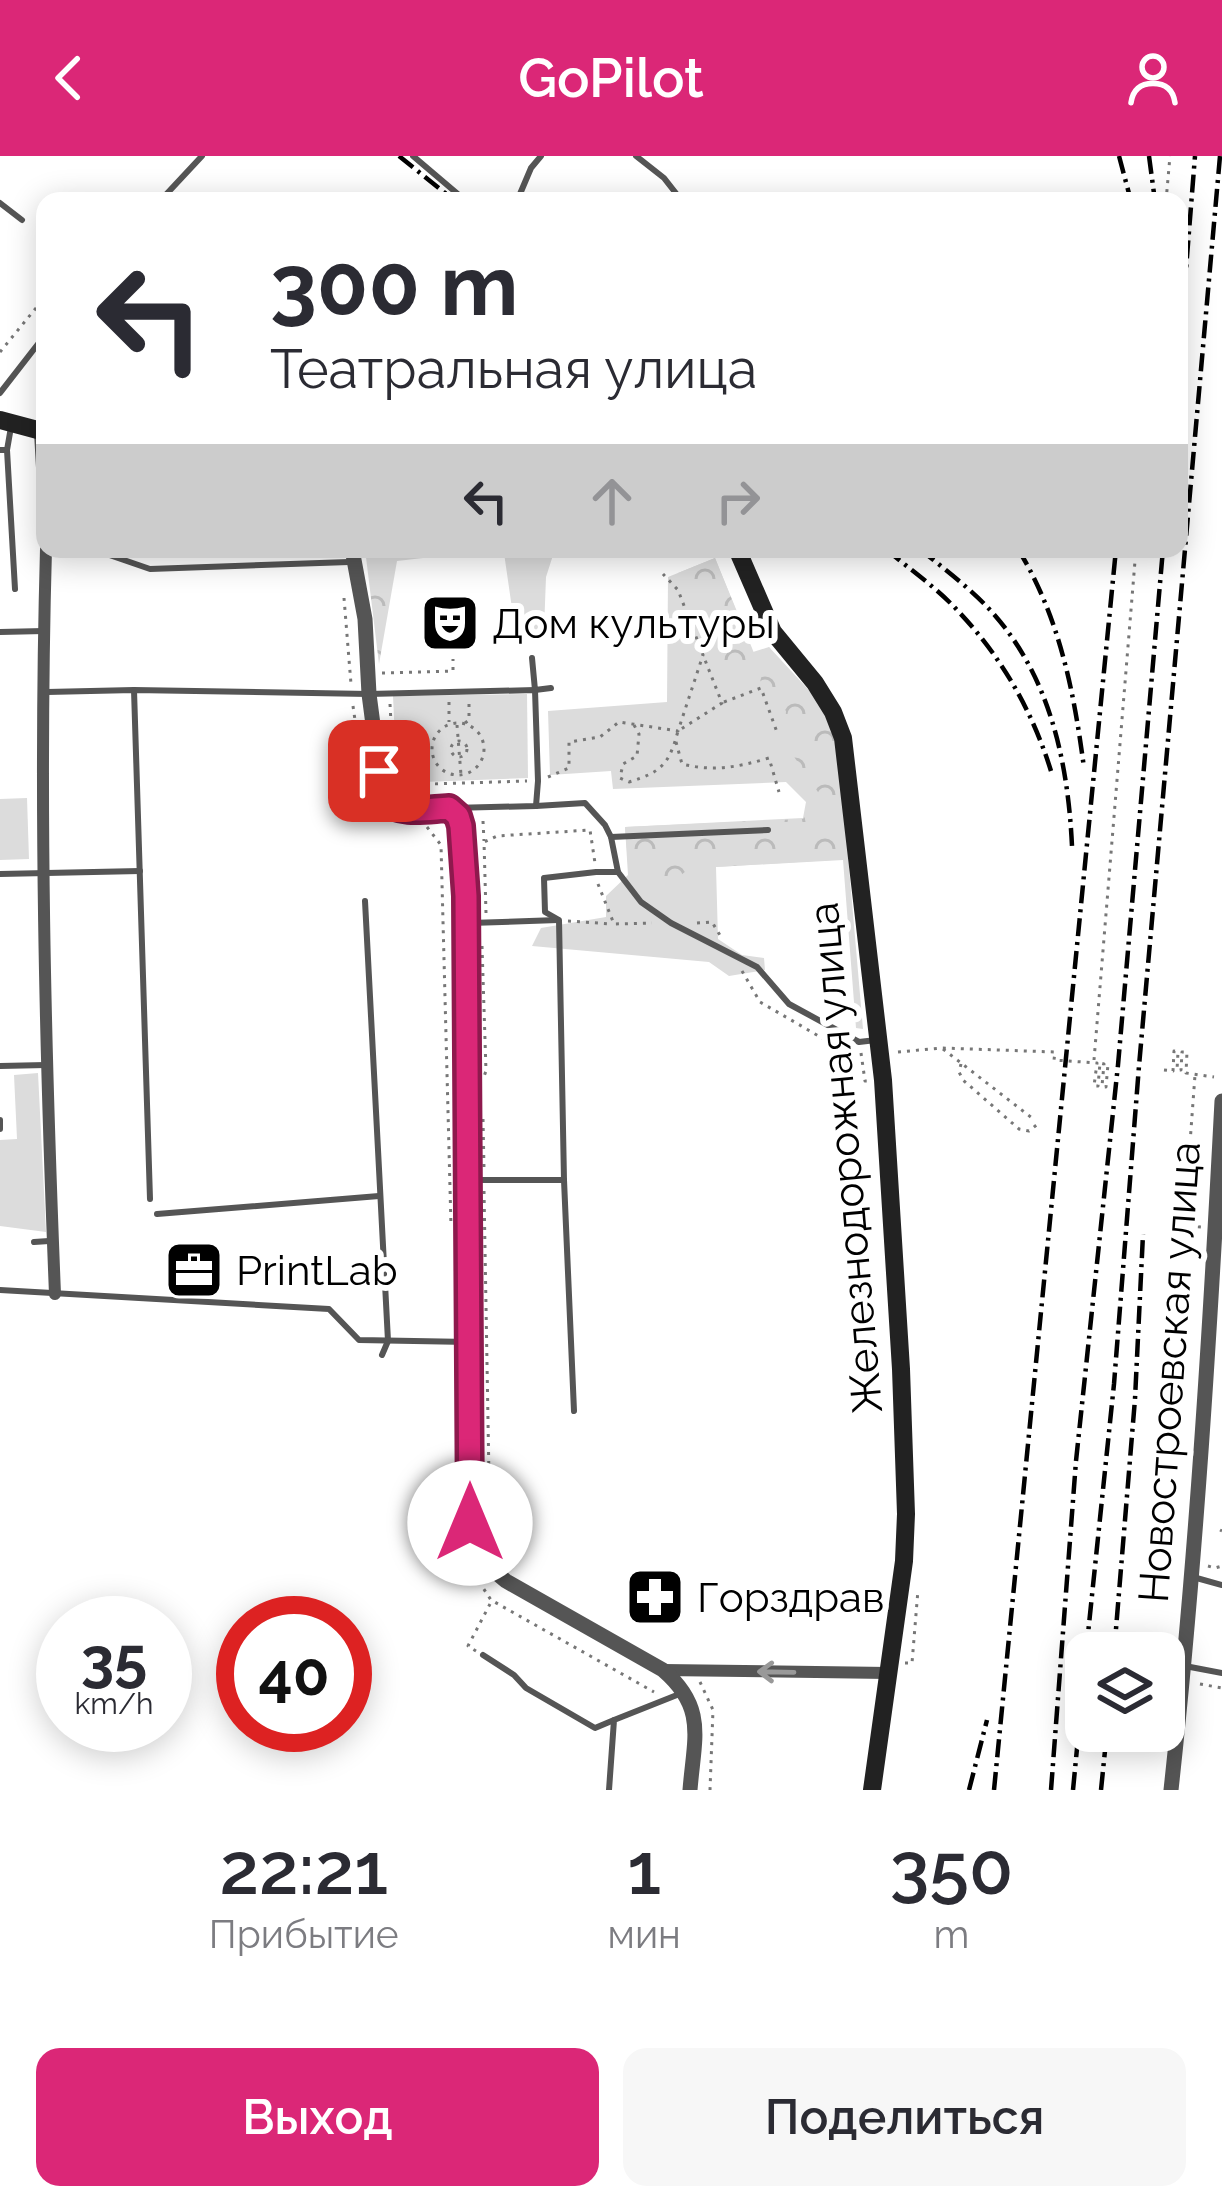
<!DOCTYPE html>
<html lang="ru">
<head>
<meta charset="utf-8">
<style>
  :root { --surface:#fff; --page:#f7f7f7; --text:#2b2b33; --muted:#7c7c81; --accent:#db2777 }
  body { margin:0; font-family:Raleway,sans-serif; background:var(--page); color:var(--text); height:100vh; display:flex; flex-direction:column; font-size:45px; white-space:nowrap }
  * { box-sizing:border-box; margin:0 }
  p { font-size:39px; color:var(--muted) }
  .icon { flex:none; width:66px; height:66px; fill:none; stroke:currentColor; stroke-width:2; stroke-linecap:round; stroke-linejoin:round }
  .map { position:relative; height:1634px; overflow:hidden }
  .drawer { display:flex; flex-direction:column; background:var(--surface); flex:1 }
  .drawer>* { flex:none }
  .guide { position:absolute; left:36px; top:36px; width:1152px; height:366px; border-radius:24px; box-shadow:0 6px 30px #0003; background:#fff; color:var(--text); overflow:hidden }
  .fabs { position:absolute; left:1065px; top:1476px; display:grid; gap:24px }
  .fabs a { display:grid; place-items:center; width:120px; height:120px; border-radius:24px; background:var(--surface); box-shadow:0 6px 30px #0003; font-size:60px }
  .speed { position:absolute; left:36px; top:1440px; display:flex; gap:24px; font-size:60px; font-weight:700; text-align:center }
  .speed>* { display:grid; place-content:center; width:156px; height:156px; border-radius:50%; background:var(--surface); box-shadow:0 6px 30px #0003; line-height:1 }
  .speed small { font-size:30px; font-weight:400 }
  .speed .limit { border:18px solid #d22; background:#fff; color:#111 }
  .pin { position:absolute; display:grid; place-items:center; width:102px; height:102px; color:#fff; margin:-51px; border-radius:24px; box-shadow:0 6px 18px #0006 }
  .me { position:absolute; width:132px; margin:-66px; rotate:0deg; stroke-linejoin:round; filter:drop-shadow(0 0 9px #0008) }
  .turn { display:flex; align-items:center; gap:42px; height:252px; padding:0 36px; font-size:54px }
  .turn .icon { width:156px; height:156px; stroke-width:2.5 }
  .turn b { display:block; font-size:84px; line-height:102px }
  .lanes { display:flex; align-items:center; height:114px; padding:0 36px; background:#0003; justify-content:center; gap:60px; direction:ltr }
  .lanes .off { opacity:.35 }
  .eta { display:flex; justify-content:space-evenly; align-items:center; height:204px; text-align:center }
  .eta b { font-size:72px; font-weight:600; line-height:84px }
  .primary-button { display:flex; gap:24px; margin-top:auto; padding:24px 36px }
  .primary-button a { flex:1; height:138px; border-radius:24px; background:var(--accent); color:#fff; font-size:48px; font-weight:600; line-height:138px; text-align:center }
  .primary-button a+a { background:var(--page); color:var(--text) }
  header { display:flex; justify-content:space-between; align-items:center; height:156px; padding:0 36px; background:var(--accent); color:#fff; font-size:54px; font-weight:600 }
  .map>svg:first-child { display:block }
  .grass { fill:#dcdcdc }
  .forest { fill:url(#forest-crowns) }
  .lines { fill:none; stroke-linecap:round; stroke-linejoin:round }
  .path { stroke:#777; stroke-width:3; stroke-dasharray:3 6; stroke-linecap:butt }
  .service { stroke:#555; stroke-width:6 }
  .minor { stroke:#555; stroke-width:12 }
  .tertiary { stroke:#555; stroke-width:15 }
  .secondary { stroke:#222; stroke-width:18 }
  .rail { stroke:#000; stroke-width:4.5; stroke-dasharray:18 6 3 6; stroke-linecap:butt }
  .oneway { stroke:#999 }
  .route-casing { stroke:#8e194d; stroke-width:30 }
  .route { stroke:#db2777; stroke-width:21 }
  .labels { text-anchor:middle; stroke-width:12; stroke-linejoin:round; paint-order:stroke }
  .poi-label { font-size:42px; fill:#000; stroke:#fff; text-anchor:start }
  .street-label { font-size:42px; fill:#000; stroke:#fff }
</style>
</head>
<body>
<header><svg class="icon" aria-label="back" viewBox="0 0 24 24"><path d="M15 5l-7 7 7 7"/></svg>GoPilot<svg class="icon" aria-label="person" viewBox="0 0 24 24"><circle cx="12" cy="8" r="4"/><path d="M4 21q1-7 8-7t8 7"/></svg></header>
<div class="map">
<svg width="1222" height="1634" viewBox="0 0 1222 1634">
  <defs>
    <pattern id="forest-crowns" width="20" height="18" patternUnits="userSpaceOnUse" patternTransform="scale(3)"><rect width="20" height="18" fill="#dcdcdc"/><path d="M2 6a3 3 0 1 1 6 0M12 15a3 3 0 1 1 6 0" fill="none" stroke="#bbb"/></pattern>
  </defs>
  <rect width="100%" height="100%" fill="#fff"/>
  <g class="grass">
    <path d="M473,393h82l-9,28 -2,53 -29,-1 -11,-76h-27z"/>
    <path d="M715,402l38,94 16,-5 69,94 25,288 -7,-1 -13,-168 -127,7 2,72 24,16 22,3 1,12 -36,6 -20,-14 -177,-16 9,-18 65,-11v-21l22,-21 -3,-48 178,-9 3,-16 -20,-20 -173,7 -2,-18 -61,4 -2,-64 119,-9 1,-125z"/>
    <path d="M527,538l1,84 -131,5 -4,-87z"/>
    <path d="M27,642l2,61 -29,1v-61z"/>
    <path d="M38,917l8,159 -46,-6v-86l17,-1 -3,-64z"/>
  </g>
  <g class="forest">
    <path d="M365,393h63l-5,9 -26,3 -18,103z"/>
    <path d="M715,402l39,95 -3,32 -25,9 -48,-121z"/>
    <path d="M769,491l49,53 20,41 10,118 -132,8 -18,-5 -38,29 -31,-16 -4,-48 178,-8 17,-24 -36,-53 2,-31 -26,-29z"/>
  </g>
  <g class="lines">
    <g class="path">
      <path d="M1166,45l4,-45"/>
      <path d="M0,196l45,-55"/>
      <path d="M344,442l7,86"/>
      <path d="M382,517l71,-2v-12"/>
      <path d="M449,546v20"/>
      <path d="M724,546l37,-14 17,47"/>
      <path d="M390,548l2,38"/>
      <path d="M353,550l13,91"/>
      <circle cx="458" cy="593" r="26"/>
      <path d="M465,567l4,-3v-16"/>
      <path d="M457,569l4,50"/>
      <path d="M634,569l5,9 -2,22 -14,8 -3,14 9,4c33,-10 40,-18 49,-51l44,-28 -19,-48"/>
      <circle cx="459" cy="593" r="8"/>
      <path d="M676,586l6,22c32,8 56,3 87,-6l10,34"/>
      <path d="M548,621l21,-9v-26l31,-5 19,-15 59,9 25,-76 -25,-65 -15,-16"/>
      <path d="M399,629l128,-4"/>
      <path d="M483,665l1,20"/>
      <path d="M427,671l14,18 10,381"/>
      <path d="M598,728l16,40 38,-1"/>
      <path d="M486,757l-2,-71 13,-6 93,-6 5,33"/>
      <path d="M568,765l44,3"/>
      <path d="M697,767l15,-1 9,15"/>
      <path d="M482,790l4,125 -3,8"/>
      <path d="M742,815l18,31 81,47 11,2"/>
      <path d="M943,893l89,69"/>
      <path d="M898,896l44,-4 113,4 -1,8 43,3 -3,23h4l2,-23 4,1 -2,22 4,1 2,-23"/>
      <path d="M861,897l4,28h4"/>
      <path d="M1094,904l42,-511"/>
      <path d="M961,908l-2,8 4,8 56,49 10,2 10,-8"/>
      <path d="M1164,914l9,1 1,-20 4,1 -1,18h4l1,-18h5l-1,21 28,4"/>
      <path d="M483,963l1,50"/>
      <path d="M1190,987l5,-68"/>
      <path d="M1188,1009l-4,53 4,8 14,1"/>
      <path d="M484,1035l6,344"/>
      <path d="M1220,1374l2,1"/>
      <path d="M1208,1410l7,2 7,-2"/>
      <path d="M474,1418l17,26 163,92"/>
      <path d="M476,1495l-8,-5 22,-42"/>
      <path d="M905,1507h7l6,-73"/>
      <path d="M700,1526l13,28 -3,80"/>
      <path d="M1200,1528l22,4"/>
    </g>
    <g class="service">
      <path d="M413,0l53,45"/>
      <path d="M636,0l28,22 18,23"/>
      <path d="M160,45l42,-45"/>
      <path d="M517,45l14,-33 10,-12"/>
      <path d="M0,47l22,17"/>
      <path d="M0,237l45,-58"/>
      <path d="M0,294h7l4,-23"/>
      <path d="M7,294l8,139"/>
      <path d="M92,393l58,20 199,-7"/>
      <path d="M0,476l44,-1"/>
      <path d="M532,502l3,32 16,-2"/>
      <path d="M134,534l16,509"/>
      <path d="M47,536l87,-2 235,4 166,-4 3,91 -2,25 -84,2"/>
      <path d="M536,650l49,-3 20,22 6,12 157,-7"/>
      <path d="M611,681l7,35"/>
      <path d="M0,718l140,-3"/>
      <path d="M365,745l23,440 -6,14"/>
      <path d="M470,767l88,-3"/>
      <path d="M0,910l46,-1"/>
      <path d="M0,964v9"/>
      <path d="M472,1024h92l10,231"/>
      <path d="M564,1024l-5,-260 -14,-8 -1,-34 52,-6h22l23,30 30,21 86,44 32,37 70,38 17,-2"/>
      <path d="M157,1058l222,-18"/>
      <path d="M34,1086l15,-1"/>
      <path d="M0,1134l329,19 30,31 110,2"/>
      <path d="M1193,1421l29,8"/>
      <path d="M483,1499l31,20 12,13 69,40 19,-8"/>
      <path d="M1185,1510l37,7"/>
      <path d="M609,1634l5,-70 68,-27"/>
    </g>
    <g class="minor">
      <path d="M40,276l5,89"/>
      <path d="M46,393c-7,248 -1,497 9,745"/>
      <path d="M663,1514l225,3"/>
    </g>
    <g class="tertiary">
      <path d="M352,393l13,70 4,75 14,107c19,13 44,8 66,7l9,8 6,28 6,679c6,27 14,41 36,58l157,89c44,38 31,68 27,120"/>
      <path d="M1171,1634c25,-229 39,-459 51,-689"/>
    </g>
    <g class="secondary">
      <path d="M0,264l45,12"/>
      <path d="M737,393l36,83 42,51 18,29 10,26 40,342 18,289 5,145 -2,47 -32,229"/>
    </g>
    <g class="rail">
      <path d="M399,0l56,45"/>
      <path d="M1119,0l12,45"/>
      <path d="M1149,0l6,45"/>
      <path d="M1179,201l16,-201"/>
      <path d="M886,393c23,20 50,38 71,61 44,46 75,100 94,161"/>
      <path d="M920,393c24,20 50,39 71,62 59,65 77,151 81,235"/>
      <path d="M1018,393c41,67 56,142 66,219"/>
      <path d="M1086,1497l28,-269 25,-318 81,-910"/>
      <path d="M1114,1497l21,-254 8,-165"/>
      <path d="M969,1634l18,-70"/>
      <path d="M994,1634l122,-1241"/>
      <path d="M1051,1634l25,-329 42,-396 45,-516"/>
      <path d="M1073,1634l13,-135"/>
      <path d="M1101,1634l6,-59"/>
    </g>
  </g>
  <defs><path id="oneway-shaft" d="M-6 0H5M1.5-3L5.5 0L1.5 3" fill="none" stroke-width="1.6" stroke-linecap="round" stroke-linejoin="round" transform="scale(3)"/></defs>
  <use class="oneway" href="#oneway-shaft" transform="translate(776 1516) rotate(-179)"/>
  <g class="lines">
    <g class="route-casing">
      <path id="route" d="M379,615l4,30c19,14 44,8 66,7l9,8 3,10 5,70 4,627"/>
    </g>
    <use href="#route" class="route"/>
  </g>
  <defs>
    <g id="theatre-square" transform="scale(3)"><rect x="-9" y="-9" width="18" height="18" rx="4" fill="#000" stroke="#fff"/><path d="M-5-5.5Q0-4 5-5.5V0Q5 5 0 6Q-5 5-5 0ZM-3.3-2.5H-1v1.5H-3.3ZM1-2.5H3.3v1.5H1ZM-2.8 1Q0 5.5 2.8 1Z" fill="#fff"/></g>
    <g id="office-square" transform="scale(3)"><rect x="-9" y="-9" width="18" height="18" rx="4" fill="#000" stroke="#fff"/><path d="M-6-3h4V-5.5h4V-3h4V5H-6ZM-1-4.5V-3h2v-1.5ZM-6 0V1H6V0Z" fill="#fff"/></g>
    <g id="pharmacy-square" transform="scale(3)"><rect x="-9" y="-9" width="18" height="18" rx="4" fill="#000" stroke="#fff"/><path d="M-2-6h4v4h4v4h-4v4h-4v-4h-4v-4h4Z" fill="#fff"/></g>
  </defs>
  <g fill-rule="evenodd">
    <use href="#theatre-square" x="450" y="467"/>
    <use href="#office-square" x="194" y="1114"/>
    <use href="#pharmacy-square" x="655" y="1441"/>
  </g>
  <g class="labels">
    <g class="poi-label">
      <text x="492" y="482">Дом культуры</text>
      <text x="236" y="1129">PrintLab</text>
      <text x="697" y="1456">Горздрав</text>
    </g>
    <g class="street-label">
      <text transform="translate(845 1002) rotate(-95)" y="15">Железнодорожная улица</text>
      <text transform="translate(1169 1216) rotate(-86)" y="15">Новостроевская улица</text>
    </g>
  </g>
</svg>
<div class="fabs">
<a><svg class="icon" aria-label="layers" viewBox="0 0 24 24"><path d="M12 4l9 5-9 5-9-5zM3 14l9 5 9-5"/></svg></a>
</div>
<div class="speed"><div>35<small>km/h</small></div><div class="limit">40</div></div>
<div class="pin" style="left:379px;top:615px;background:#d93025"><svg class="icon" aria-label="arrive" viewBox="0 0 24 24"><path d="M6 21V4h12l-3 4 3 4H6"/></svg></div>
<svg class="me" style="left:470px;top:1367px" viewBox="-20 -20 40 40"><circle r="19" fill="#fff"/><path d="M0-13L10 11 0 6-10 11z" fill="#db2777"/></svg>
<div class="guide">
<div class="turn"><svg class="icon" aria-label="left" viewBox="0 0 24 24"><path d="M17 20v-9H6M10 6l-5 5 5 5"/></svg><div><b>300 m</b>Театральная улица</div></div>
<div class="lanes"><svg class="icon" aria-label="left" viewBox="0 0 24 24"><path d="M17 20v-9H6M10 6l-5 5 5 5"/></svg><svg class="icon off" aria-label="ahead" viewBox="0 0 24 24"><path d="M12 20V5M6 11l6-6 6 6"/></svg><svg class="icon off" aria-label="right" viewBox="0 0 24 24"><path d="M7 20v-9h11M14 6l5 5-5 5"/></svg></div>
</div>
</div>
<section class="drawer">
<div class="eta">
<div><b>22:21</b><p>Прибытие</p></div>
<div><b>1</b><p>мин</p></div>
<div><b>350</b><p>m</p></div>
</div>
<div class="primary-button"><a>Выход</a><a>Поделиться</a></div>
</section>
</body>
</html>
